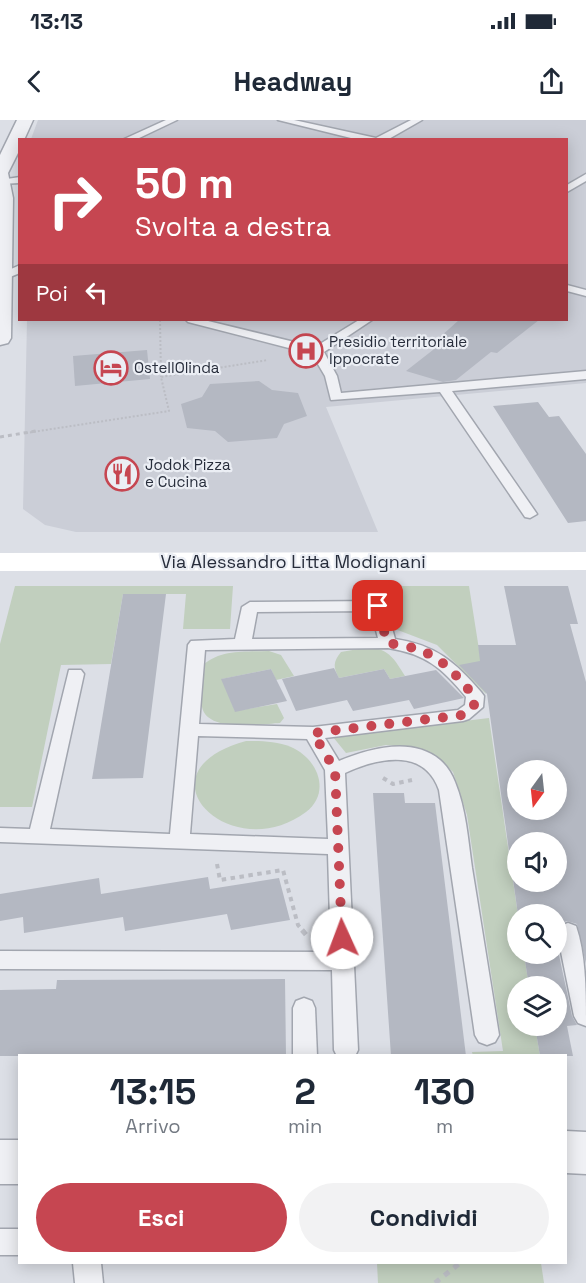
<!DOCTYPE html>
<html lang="it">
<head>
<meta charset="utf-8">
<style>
  :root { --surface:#fff; --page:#f2f2f3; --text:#1f2937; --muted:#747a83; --accent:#c64651 }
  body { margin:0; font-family:"Space Grotesk",sans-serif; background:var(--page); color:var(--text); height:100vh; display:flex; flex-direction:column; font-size:22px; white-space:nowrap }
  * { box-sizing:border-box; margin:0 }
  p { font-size:20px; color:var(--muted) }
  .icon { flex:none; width:33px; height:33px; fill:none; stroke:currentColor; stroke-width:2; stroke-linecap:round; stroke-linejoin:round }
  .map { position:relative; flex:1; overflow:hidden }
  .panel { position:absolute; left:18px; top:934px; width:549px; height:210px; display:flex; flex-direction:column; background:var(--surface); border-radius:0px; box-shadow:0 3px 15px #0003 }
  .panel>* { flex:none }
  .guide { position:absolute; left:18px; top:18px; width:550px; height:183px; border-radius:0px; box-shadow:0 3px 15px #0003; background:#c64651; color:#fff; overflow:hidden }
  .needle { width:39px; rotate:195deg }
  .tools { position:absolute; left:507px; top:640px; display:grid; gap:12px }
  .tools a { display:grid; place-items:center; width:60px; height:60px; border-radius:50%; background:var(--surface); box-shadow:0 3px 15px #0003; font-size:30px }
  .pin { position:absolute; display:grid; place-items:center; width:51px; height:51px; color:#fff; margin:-26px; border-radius:12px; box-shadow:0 3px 9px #0006 }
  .me { position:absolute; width:66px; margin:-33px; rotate:358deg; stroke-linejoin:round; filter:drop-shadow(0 0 4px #0008) }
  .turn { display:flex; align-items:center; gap:21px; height:126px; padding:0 18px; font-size:27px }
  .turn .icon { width:78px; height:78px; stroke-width:2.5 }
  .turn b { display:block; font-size:42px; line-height:51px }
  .then { display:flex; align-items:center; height:57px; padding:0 18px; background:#0003; gap:12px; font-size:22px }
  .eta { display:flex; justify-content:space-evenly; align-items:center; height:102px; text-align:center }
  .eta b { font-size:36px; font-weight:800; line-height:42px }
  .primary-button { display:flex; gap:12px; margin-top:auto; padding:12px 18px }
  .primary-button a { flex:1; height:69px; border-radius:36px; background:var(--accent); color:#fff; font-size:24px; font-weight:800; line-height:69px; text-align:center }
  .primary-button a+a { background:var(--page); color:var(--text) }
  .status { display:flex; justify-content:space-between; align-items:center; height:42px; padding:0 30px; background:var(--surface); direction:ltr }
  .status svg { height:16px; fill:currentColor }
  header { display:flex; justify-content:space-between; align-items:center; height:78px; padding:0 18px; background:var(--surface); font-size:27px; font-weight:800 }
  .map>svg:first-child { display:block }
  .built { fill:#cbced7 }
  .green { fill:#c1cfbe }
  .building { fill:#b4b8c2; fill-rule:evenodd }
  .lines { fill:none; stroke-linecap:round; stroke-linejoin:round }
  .lane-casing { stroke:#a2a6af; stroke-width:3 }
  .street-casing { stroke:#a2a6af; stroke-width:3 }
  .path-far3 { stroke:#bbbdc4; stroke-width:2; stroke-dasharray:2 2; stroke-linecap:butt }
  .path-far2 { stroke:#bbbdc4; stroke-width:3; stroke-dasharray:4 4; stroke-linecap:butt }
  .path-far1 { stroke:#bbbdc4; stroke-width:4; stroke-dasharray:4.5 4.5; stroke-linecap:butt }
  .path { stroke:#bbbdc4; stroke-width:5; stroke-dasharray:6 6; stroke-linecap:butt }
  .lane { fill:#eff0f4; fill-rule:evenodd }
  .street { fill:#eff0f4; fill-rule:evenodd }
  .secondary { fill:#fff; fill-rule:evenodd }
  .route { stroke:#c64651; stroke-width:10; stroke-dasharray:0 18 }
  .labels { text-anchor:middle; stroke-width:4.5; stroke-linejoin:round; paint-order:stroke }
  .far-poi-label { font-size:15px; fill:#272d3b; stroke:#ebeef4; text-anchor:start }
  .street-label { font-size:18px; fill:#272d3b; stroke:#ebeef4 }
</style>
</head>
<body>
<div class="status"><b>13:13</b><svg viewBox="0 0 49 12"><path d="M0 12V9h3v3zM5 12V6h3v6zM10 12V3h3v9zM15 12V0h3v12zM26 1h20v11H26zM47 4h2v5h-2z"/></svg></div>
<header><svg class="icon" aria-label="back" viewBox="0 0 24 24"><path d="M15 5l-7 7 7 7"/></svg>Headway<svg class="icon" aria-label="share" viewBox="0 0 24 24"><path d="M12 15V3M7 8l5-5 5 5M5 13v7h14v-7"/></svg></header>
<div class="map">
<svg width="586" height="1163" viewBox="0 0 586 1163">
  <rect width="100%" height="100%" fill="#dcdfe6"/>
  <path class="built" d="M38,0h548v263l-260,24 52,125h-302l-31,-7 -22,-16 4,-189h540v-180l-536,-1z"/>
  <g class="green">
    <path d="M15,466h218l-3,43h-47l3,-35h-63l-12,70 -50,1 -29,142h-32v-163z"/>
    <path d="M391,466h78l17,108 -49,-49 -42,-16z"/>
    <path d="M370,527c20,3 25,13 35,29l-15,3 -6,-10 -45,9c-6,-11 -6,-16 2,-26z"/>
    <path d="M269,531l12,4 13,21 -18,4 -5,-11 -49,10 13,32 42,-7 7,14 -4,5c-18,1 -73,10 -78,-16 -2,-12 1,-29 1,-42 18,-16 44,-13 66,-14z"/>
    <path d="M489,598l29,197v39h6l5,33h-11v39h17l5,30h-67l-1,-4 31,-1 -36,-236 -14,-43 -17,-16 -23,-8 -27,-3 -40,8 -13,-16z"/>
    <path d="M246,621c15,0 30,0 45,6 26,11 41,45 15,65 -75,56 -173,-40 -60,-71z"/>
    <path d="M377,1143h164l3,20h-166z"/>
  </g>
  <g class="building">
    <path d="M459,200h80l-42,33 -6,-1 -35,28 -13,2 -37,-11 41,-32 -7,-2z"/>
    <path d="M147,230l3,29 -75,7 -2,-30z"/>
    <path d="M259,261l13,9 26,3 9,23 -23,8 -7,14 -49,4 -13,-11 -28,-3 -6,-24 21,-7 8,-13z"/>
    <path d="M538,282l11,15 10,-1 27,38v67l-18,2 -75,-117z"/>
    <path d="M504,466h64l10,38h-8l16,58v282l-9,-40 -10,-3 -8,3 -3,4v-13h-38l-31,-221 -28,-29 21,-4 -2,-16h38zM518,651h38v39h-38zM518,723h38v39h-38z"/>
    <path d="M123,474h43l-23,184 -51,1z"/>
    <path d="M334,548l5,10 45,-9 6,10 46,-9 28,28 -50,11 -5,-9 -56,11 -6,-11 -51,11 -14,-32z"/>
    <path d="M271,549l16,32 -52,11 -14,-33z"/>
    <path d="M373,673h31l1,10h30l31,253h-75z"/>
    <path d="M208,757l2,12 69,-11 11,42 -59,10 -4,-16 -102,17 -2,-14 -99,16 -1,-16 -23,4v-27l99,-16 2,16z"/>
    <path d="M556,821l16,75 5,9 -10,1 6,30h-33l-5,-30h21v-39h-27l-5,-33h32z"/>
    <path d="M285,859l1,77h-286v-66l56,-1 1,-9z"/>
  </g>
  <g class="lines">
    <g class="lane-casing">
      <g id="lane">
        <path d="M166,0h11l-42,20h-13z"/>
        <path d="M278,0h16l82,18 35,-18h11l-35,20h-28z"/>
        <path d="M586,54v7l-19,11v-7z"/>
        <path d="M20,57v6l-20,1v-4z"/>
        <path d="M20,145v8l-20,8v-7z"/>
        <path d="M567,165l19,5v6l-19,-5z"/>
        <path d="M186,200h18l111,27 44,-27h13l-48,32 13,24 4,17 245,-22v8l-134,12 85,123 -7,4 -5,-1 -85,-125 -109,8 -6,-24 -13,-22 -124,-32z"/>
        <path d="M378,481l8,5 9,33c41,6 60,23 86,53l3,4 -1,11 -14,12 -6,2 -138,17 14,23c29,-12 73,-25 101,-1 7,6 12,14 15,22 11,27 13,57 17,86 9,55 18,111 27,167l-4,7 -8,3 -8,-3 -4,-7 -36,-245c-15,-43 -62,-32 -94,-17l13,277 -3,6h-18l-3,-6 -2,-80 -332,-1v-18l331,1 -3,-98 -328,-12v-14l30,1 39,-159h12l3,4 -34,155 120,5 18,-189 3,-4 44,-2 7,-32 8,-5zM371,491l7,27 -126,1 5,-27zM388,528c38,6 54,20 78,49l-1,8 -7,5 -145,17 -114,-3 6,-74zM198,616l109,3 18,31 3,69 -138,-5z"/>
        <path d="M568,803l8,3c10,29 10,68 10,100l-8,-3 -4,-7 -17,-84 3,-6z"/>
        <path d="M304,878l8,3 3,7 2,48h-24v-48l3,-7z"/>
        <rect x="0" y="1109" width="20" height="26"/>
        <path d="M73,1143h28l2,20h-28z"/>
      </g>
    </g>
    <g class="street-casing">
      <g id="street">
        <path d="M17,0h16l-9,20h-4v9l-12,24 5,25 -2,140 -3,5 -8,2v-190z"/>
        <path d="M566,1011l20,1v42l-20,-1z"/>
        <rect x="0" y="1020" width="20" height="44"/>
      </g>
    </g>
    <g class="path-far3">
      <path d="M160,200l1,57"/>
      <path d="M26,313l143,-22 -8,-34 107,-17"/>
    </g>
    <path class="path-far2" d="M0,317l36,-6"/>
    <g class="path-far1">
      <path d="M383,658l10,6 19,-4"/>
      <path d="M217,744l3,16 63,-10 15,55 6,7"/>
    </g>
    <g class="path">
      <path d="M302,810l6,7"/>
      <path d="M435,1163l25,-20"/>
    </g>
    <use href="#lane" class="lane"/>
    <use href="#street" class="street"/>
    <path class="secondary" d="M586,432v18l-586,1v-18z"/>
  </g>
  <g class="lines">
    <path class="route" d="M342,818l-7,-168 -22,-37 150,-18 11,-8v-11c-29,-34 -40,-47 -87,-53l-9,-37"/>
  </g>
  <defs>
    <g id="hospital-ring" transform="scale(1.725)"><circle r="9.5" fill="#ebeef4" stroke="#c64651" stroke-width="1.5"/><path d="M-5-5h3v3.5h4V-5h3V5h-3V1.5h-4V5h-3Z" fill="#c64651"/></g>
    <g id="hotel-ring" transform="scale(1.725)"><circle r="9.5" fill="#ebeef4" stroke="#c64651" stroke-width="1.5"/><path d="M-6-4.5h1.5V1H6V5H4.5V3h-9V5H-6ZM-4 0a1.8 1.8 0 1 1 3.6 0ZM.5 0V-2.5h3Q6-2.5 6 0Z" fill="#c64651"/></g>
    <g id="restaurant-ring" transform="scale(1.725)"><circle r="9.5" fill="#ebeef4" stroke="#c64651" stroke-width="1.5"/><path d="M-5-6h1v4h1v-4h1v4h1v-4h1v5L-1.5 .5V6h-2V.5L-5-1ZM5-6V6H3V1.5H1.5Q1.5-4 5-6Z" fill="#c64651"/></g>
  </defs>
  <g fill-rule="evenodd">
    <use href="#hospital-ring" x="306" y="231"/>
    <use href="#hotel-ring" x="111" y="248"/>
    <use href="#restaurant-ring" x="122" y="354"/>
  </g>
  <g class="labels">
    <g class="far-poi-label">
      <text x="329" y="227">Presidio territoriale<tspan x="329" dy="17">Ippocrate</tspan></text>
      <text x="134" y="253">OstellOlinda</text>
      <text x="145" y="350">Jodok Pizza<tspan x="145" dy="17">e Cucina</tspan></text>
    </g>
    <g class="street-label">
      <text x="293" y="448">Via Alessandro Litta Modignani</text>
    </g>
  </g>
</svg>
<div class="tools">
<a><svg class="needle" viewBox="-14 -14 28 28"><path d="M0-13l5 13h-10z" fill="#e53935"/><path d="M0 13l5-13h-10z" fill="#747a83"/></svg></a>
<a><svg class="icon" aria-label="sound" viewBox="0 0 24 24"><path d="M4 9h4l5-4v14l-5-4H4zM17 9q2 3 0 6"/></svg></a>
<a><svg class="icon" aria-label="search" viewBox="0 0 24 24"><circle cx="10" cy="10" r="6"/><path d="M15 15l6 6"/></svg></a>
<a><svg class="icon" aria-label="layers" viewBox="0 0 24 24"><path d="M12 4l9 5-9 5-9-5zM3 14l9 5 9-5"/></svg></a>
</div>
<div class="pin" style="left:378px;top:486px;background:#d93025"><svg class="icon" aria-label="arrive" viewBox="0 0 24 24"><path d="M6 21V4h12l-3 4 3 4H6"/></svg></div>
<svg class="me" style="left:342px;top:818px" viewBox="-20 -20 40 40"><circle r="19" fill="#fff"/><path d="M0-13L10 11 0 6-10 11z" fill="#c64651"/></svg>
<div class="guide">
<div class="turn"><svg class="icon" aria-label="right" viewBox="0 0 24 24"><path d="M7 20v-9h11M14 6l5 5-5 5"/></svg><div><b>50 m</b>Svolta a destra</div></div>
<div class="then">Poi<svg class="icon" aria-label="left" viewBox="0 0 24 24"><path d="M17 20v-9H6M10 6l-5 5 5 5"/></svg></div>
</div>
<section class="panel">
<div class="eta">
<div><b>13:15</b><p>Arrivo</p></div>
<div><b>2</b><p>min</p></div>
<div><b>130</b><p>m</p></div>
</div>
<div class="primary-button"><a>Esci</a><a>Condividi</a></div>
</section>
</div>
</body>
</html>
